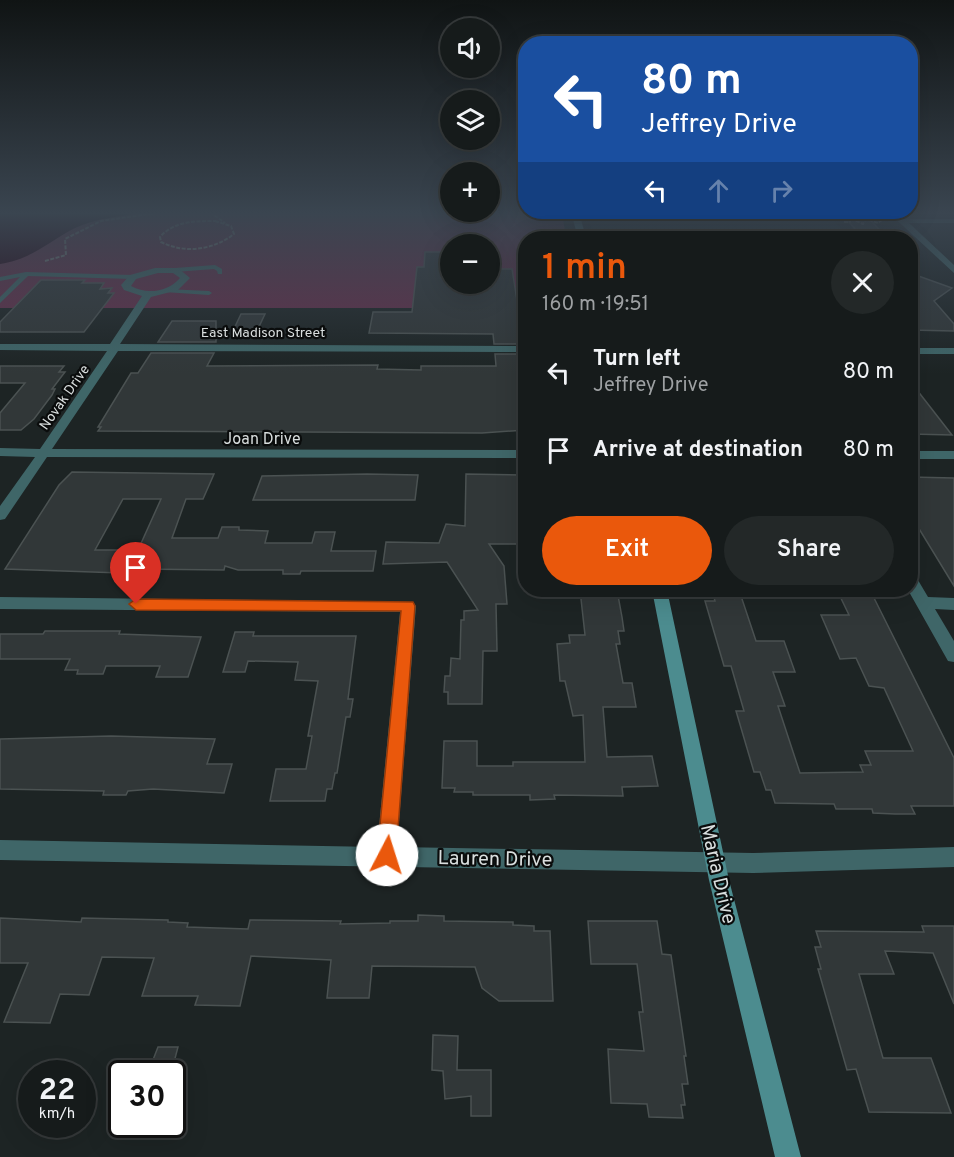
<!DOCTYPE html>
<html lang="en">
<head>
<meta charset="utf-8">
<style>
  :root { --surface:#161b1b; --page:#232828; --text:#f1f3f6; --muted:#9ea1a3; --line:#35393a; --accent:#ea580c }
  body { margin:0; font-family:Overpass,sans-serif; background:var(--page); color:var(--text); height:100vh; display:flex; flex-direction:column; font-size:22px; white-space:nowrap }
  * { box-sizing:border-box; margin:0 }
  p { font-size:20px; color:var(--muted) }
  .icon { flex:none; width:33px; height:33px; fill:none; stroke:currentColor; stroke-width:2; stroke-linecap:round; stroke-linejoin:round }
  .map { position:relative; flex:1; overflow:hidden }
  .drawer { position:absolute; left:518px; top:231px; width:400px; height:366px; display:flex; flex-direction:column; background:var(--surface); border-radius:24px; box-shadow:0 6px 24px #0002,0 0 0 2px var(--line) }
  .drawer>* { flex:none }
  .hud { position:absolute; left:518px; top:36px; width:400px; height:183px; border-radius:24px; box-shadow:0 6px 24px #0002,0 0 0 2px var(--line); background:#1a4fa0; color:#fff; overflow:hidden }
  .controls { position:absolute; left:440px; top:18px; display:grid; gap:12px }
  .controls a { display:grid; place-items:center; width:60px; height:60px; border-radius:50%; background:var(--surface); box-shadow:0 6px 24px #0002,0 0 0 2px var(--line); font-size:30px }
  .speed { position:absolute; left:18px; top:1060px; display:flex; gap:12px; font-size:30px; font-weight:700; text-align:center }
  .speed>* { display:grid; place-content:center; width:78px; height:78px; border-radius:50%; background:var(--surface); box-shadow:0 6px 24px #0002,0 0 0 2px var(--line); line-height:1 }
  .speed small { font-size:15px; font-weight:400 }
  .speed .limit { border:3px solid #111; border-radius:9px; background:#fff; color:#111 }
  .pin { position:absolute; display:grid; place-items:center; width:51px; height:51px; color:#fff; margin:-62px -26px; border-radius:50% 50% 50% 0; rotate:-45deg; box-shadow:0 0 6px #0007 }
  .pin .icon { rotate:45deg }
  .me { position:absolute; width:66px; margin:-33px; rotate:5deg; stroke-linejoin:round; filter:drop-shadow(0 0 4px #0008) }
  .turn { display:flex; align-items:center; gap:21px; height:126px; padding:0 24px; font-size:27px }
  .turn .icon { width:78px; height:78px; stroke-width:2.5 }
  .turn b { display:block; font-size:42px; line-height:51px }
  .lanes { display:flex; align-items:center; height:57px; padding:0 24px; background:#0003; justify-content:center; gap:30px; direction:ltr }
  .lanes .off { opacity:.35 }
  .round { display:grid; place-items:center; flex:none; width:63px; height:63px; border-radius:32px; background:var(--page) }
  .headline { display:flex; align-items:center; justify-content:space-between; height:102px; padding:0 24px }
  h1 { font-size:36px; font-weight:600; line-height:45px; color:var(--accent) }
  .button { display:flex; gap:12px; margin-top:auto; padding:12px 24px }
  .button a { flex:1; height:69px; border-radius:36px; background:var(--accent); color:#fff; font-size:24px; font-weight:600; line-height:69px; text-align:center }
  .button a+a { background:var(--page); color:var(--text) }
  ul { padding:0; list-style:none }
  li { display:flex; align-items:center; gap:18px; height:78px; padding:0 24px }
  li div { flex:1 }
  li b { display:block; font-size:22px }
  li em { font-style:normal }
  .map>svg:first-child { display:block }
  .built { fill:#212f30 }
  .green { fill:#652f4b; fill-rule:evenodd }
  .water { fill:#250014 }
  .building { fill:#313738; stroke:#4b5252; stroke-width:1.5; fill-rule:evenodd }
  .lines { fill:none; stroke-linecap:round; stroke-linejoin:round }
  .path { stroke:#7b8181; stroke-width:2; stroke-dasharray:4 1.5; stroke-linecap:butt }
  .lane { fill:#3f6668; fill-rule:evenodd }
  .street { fill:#3f6668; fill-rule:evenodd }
  .secondary { fill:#4c8c8f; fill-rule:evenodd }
  .route { fill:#ea580c; stroke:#983908; stroke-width:1.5 }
  .labels { text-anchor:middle; stroke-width:4.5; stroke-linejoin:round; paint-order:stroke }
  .far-street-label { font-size:14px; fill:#d9dede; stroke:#0a0c0c }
  .street-label { font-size:16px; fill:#d9dede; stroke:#0a0c0c }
  .near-street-label { font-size:20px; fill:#d9dede; stroke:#0a0c0c }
</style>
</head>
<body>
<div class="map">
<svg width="954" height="1157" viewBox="0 0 954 1157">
  <rect width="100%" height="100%" fill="#1d2424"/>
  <path class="built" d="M587,212h239l23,26h-255z"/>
  <path class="green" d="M0,212h562l4,26h-41v70h-525zM450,244h39v40h-39z"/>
  <path class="water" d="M0,212h142c-22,5 -46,6 -67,16 -27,14 -43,31 -75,36z"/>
  <g class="building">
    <path d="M840,212h23l24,26h-24z"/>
    <path d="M425,252h25v32h39v-15h23l8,50 1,4 4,-1v22h-31l-1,-10 -124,-1 4,-21h39l5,-45h7z"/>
    <path d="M910,273l42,15 -18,13 20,23v7l-44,-1z"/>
    <path d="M41,280h44l-3,3h22l-4,6 12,-1 -4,5h6l-30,39h-84v-10z"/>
    <path d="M241,314h24l-9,19h-24z"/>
    <path d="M172,321h44v21h-58z"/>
    <path d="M151,353h63l-7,13 171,-1 -1,4 44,1v-4h75l-1,-12h30v76l-43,3 -384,-2 3,-4h-3l33,-54h7z"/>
    <path d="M0,366h64l-5,6h6l-13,17h3l-3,6 -18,24 -13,11h-21v-17l25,-30h-25z"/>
    <path d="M910,381l42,54 -42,-1z"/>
    <path d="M72,472l142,2 -11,25h-17l-14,39h46l4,-11h17v3l29,1 -3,12h47l3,-11h20l-4,19h45l-3,20h-72l-1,3h-17v-4h-45l-13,-4 -1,4 -86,-1h-16l-1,4 -116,-4 54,-84zM123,499h38l-23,51h-43z"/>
    <path d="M367,474l51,1 -3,25h-162l9,-24z"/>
    <path d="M466,474l55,1 1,50h3v19h-36l15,22 3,38h-11l1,47h-14l-1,53h-34v-12h-4l1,-16h5l1,-18 9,1 1,-39h3v-9l14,-1 -31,-48 -64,2 3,-22 53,1 7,-19 19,2z"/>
    <path d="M910,477l44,1v108l-44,-72z"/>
    <path d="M580,590h37l5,27 2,14h-6l2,13h-4l7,39h9l4,24h-33l4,50 45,-1 6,30 -36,1 1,9 -69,-1 1,4 -25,1v-5h-57v-3h-19l1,-4h-13l2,-47h33v25h36v-4h72l-2,-47 -10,1 -8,-35h-5l-3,-37 13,-1 -1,-8h16z"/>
    <path d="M712,590h27l17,51h28l11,31h-22l12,34h-7l22,67 63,-1 -3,-7h11l-6,-14h48l-29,-63 -15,-2 -13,-28 -16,1 -19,-44h28l-12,-25h33l84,168v48h-43l4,8h-20l-22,-1 -1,-4h-36l-2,-5 -59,-1 -4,-13h-5l-6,-18h-6l-18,-61h8l-13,-45h-7l-19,-65h10z"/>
    <path d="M45,631h75l-1,3 82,3 -13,40h-32l4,-11h-54l-3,8h-26l1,-4h-13l5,-11h-70v-25h43z"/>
    <path d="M235,632h19l-1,4h103l-8,63h5l-3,18h-4l-9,56h-2l-3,16h-5l-2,12h-55l6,-32h30l6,-33h-4l10,-55 -23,-1 3,-18 -50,-1 -3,11h-22z"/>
    <path d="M111,736l104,3 -8,25h25l-8,29 -71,-4 -25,2 -2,4h-23l1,-4 -104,-2v-50z"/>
    <path d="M418,915l26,1v5l69,1v3l21,1v5h16l3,70h-54l-17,-13 -7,-21 -103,-1 -3,32h-42l4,-38 -80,-4 -11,50 -45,-1 3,-9h-56l12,-38 -52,-1 -13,38 -29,-1 -10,29 -46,-1 24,-59h-28v-45l81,4 1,-4 86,2v2l20,1 -1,4 61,2 2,-9 91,1 -1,3 50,-1v-2h28z"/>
    <path d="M588,921h69l5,33 9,1 15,101h-2l4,28h-6l3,21h-4l2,13 -34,-1 -2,-13 -36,-1 -3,-54 36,2 -5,-39h4l-6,-48h-46z"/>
    <path d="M922,926h32v78l-21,-51 -48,-2 9,23h-35l24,84h48l20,55 -82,-1 -13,-43 -9,1 -29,-101h3l-6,-22h6l-5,-16 108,1z"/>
    <path d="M433,1035l25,1 -1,34h34v46h-20v-20l-26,3 -2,-28 -11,-1z"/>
    <path d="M158,1047h20l-5,19 -22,-1z"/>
  </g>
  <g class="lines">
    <g class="path">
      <path d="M210,212l15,11"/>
      <path d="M215,221l16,5 3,8c-21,16 -49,20 -73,8l-1,-5c14,-16 35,-16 55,-16z"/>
      <path d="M844,222h6v-4l13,6 3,-5 12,4 4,-3"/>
      <path d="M45,261l21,-6 -1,-16 36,-18 61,-9"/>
    </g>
    <g class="lane">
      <path d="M215,265l7,4v5h-4l-1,-3 -3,-2 -39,3 -3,-2 3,-2z"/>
      <path d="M26,272l107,3 3,2 -3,2 -105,-3 -28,27v-6l20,-20 -20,4v-4z"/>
      <path d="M166,289l43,2 3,2 -3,2 -45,-3v-2z"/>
    </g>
    <g class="street">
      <path d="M888,212h8l8,7h50v4h-45l45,42v8z"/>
      <path d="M155,268h23l12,10 -12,12 -27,7 -31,47 405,2v6l-407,-1 -66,98 473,1v8l-478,-1 -42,62 -5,1v-14l35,-49 -35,-1v-8l40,1 67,-98 -107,-1v-6h110l32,-48 -18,-6 -3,-5 9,-10zM158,273h15l7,5c-12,14 -33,17 -49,8l5,-7z"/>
      <rect x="910" y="348" width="44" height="6"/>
      <rect x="910" y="451" width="44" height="8"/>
      <path d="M910,574l5,1 13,22 26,1v12l-19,-1 19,32v21l-6,-1 -40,-71h2z"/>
      <path d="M0,597l413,5 3,4 -19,241 356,6 201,-6v20l-201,6 -753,-13v-20l377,7 23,-235 -400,-3z"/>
    </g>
    <g class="secondary">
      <path d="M571,212h8l7,26h-8z"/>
      <path d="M652,590h15l62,290 72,277h-26l-66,-277z"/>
    </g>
  </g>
  <linearGradient id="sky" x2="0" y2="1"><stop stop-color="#101414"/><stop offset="0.57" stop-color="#3a4550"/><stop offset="1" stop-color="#3a4550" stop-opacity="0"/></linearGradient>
  <rect width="954" height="374" fill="url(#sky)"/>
  <path class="route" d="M136,599l277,3 2,4 -19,249 -3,7 -6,2 -7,-2 -3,-7 24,-244 -265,-1 -7,-6z"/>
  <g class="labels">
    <g class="far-street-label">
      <text x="263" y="337">East Madison Street</text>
      <text transform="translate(64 397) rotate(-55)" y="5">Novak Drive</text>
    </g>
    <g class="street-label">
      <text x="262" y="444">Joan Drive</text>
    </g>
    <g class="near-street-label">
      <text transform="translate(495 858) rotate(1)" y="7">Lauren Drive</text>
      <text transform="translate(719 874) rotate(77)" y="7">Maria Drive</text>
    </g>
  </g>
</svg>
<div class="controls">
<a><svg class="icon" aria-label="sound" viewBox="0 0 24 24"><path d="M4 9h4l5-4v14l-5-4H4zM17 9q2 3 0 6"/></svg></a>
<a><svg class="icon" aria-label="layers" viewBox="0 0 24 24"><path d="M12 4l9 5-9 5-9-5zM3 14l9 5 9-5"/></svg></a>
<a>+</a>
<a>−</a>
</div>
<div class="speed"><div>22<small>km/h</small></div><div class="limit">30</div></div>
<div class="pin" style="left:136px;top:604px;background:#d93025"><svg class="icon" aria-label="arrive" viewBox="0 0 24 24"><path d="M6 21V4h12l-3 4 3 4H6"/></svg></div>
<svg class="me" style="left:387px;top:855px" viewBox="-20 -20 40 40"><circle r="19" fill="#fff"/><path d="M0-13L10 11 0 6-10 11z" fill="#ea580c"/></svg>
<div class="hud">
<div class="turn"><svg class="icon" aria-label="left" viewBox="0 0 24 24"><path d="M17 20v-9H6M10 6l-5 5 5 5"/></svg><div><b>80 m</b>Jeffrey Drive</div></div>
<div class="lanes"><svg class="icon" aria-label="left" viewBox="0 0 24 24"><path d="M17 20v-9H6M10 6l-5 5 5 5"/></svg><svg class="icon off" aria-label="ahead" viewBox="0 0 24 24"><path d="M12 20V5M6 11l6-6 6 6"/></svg><svg class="icon off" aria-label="right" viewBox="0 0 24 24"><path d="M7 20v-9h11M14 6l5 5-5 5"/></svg></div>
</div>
<section class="drawer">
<div class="headline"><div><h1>1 min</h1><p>160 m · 19:51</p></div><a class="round"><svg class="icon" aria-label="close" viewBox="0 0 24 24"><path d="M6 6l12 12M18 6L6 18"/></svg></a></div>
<ul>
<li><svg class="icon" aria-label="left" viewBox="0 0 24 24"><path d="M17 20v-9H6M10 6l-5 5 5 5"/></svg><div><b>Turn left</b><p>Jeffrey Drive</p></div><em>80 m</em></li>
<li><svg class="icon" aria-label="arrive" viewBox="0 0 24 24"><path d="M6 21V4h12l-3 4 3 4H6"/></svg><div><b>Arrive at destination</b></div><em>80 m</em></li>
</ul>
<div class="button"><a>Exit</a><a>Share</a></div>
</section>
</div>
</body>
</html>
